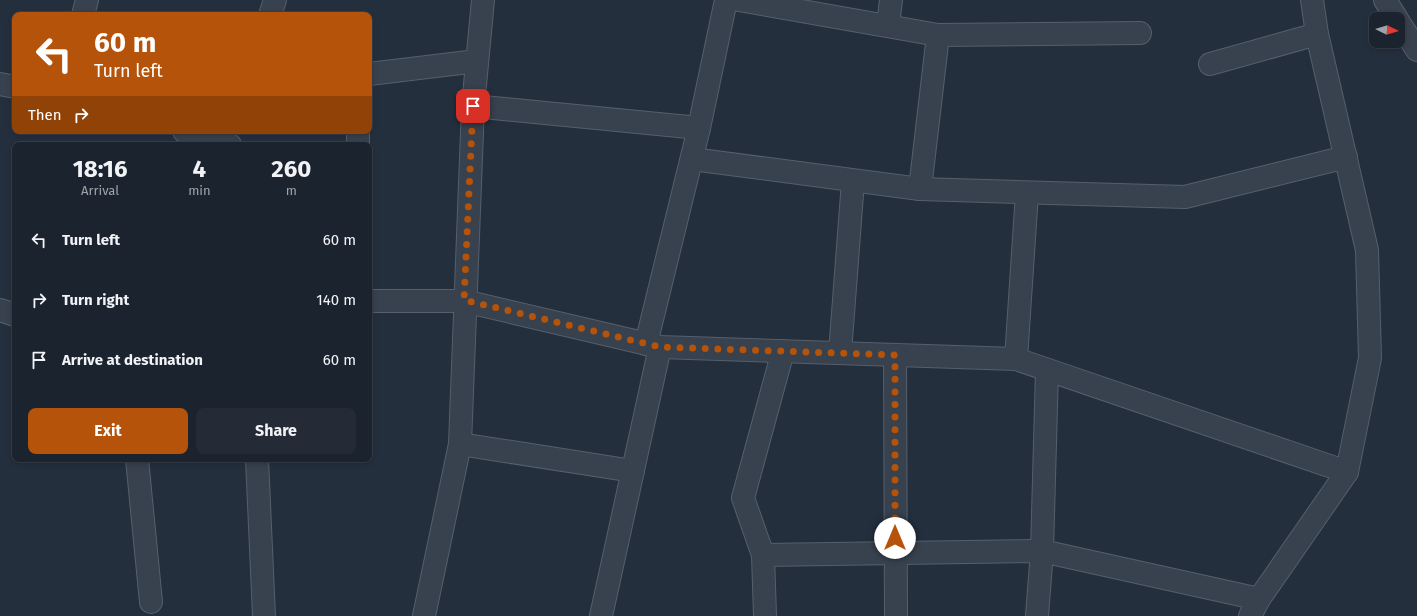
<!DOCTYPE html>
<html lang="en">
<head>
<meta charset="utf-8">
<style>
  :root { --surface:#1b232e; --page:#242b36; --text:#f1f3f6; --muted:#a0a4aa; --line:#39404a; --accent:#b45309 }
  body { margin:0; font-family:"Fira Sans",sans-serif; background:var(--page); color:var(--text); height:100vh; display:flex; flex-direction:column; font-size:15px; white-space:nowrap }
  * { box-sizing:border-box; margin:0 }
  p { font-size:13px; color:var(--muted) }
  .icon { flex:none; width:22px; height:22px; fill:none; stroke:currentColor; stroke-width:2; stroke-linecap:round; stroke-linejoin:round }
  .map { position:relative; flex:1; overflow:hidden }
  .side { position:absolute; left:12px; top:142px; width:360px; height:320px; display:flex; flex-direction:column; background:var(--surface); border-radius:8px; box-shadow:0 2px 6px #0003,0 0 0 1px var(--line) }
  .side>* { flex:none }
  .banner { position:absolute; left:12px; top:12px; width:360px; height:122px; border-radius:8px; box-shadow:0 2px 6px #0003,0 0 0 1px var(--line); background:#b45309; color:#fff; overflow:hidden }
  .needle { width:26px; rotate:95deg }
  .fabs { position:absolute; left:1369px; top:12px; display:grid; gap:8px }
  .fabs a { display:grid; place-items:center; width:36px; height:36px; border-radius:8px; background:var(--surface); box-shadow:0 2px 6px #0003,0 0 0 1px var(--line); font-size:20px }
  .pin { position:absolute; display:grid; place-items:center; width:34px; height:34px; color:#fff; margin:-17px; border-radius:8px; box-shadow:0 2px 6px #0006 }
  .me { position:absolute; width:44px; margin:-22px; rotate:0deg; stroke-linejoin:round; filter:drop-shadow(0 0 3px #0008) }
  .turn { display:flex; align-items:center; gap:14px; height:84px; padding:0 16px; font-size:18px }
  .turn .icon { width:52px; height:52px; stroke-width:2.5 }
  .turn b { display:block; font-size:28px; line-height:34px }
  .then { display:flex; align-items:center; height:38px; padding:0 16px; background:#0003; gap:8px; font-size:15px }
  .eta { display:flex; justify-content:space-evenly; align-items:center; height:68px; text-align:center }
  .eta b { font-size:24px; font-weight:700; line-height:28px }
  .action { display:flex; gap:8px; margin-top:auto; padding:8px 16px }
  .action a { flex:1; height:46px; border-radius:8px; background:var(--accent); color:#fff; font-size:16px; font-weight:700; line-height:46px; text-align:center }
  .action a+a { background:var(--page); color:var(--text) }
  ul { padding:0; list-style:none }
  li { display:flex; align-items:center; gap:12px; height:60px; padding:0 16px }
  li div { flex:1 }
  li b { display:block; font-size:15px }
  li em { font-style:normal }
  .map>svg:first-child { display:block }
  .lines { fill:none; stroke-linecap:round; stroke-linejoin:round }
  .street-casing { stroke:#565f6c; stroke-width:24 }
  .street { stroke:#38414e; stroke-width:22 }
  .route { stroke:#b45309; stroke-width:7; stroke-dasharray:0 12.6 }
</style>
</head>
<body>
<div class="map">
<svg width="1417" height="616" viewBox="0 0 1417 616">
  <rect width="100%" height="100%" fill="#242f3e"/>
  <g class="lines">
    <g class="street-casing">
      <g id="street">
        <path d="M739,0l199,35 202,-2"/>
        <path d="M1385,0l12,19"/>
        <path d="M83,15l4,-15"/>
        <path d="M270,15l5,-15"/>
        <path d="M1398,21l19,29"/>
        <path d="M888,25l3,-25"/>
        <path d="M1210,64l107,-30"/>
        <path d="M369,74l108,-13"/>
        <path d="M0,84l15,3"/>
        <path d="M473,106l226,22"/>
        <path d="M184,131l46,14"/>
        <path d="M358,145v-14"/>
        <path d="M692,159l228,30 265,8 161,-40"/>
        <path d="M920,189l18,-154"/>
        <path d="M369,301h95l196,46 356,12 331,113"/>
        <path d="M0,310l15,5"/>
        <path d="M646,344l53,-216 27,-128"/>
        <path d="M840,353l13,-172"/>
        <path d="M895,355l1,261"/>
        <path d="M1016,359l11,-166"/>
        <path d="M460,444l173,27"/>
        <path d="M137,459l14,143"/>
        <path d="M257,459l7,157"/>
        <path d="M763,555l279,-4 217,48"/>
        <path d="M424,616l36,-172 13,-338 10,-106"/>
        <path d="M601,616l59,-269"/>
        <path d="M765,616l-2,-61 -20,-57 40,-147"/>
        <path d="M1037,616l5,-65 5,-181"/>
        <path d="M1250,616l9,-17 88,-127 23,-114 -3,-108 -50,-216 -5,-34"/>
      </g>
    </g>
    <use href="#street" class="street"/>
  </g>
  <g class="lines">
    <path class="route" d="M473,106l-9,194 196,47 235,8v183"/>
  </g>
</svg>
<div class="fabs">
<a><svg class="needle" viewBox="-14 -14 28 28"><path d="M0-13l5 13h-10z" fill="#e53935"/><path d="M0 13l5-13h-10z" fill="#a0a4aa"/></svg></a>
</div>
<div class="pin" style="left:473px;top:106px;background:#d93025"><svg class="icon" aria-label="arrive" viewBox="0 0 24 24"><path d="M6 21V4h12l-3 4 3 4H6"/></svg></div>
<svg class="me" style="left:895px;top:538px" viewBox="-20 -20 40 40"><circle r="19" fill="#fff"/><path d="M0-13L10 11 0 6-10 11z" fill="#b45309"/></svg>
<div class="banner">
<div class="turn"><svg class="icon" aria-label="left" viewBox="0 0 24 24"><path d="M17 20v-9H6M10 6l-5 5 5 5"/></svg><div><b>60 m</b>Turn left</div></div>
<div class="then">Then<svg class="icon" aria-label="right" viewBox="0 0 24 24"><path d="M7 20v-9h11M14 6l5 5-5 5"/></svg></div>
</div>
<section class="side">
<div class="eta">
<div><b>18:16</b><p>Arrival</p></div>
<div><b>4</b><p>min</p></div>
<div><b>260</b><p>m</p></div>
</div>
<ul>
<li><svg class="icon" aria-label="left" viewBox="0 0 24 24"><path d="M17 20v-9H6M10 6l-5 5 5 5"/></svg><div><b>Turn left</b></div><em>60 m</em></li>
<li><svg class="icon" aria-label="right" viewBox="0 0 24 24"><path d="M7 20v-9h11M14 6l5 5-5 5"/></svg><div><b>Turn right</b></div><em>140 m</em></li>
<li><svg class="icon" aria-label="arrive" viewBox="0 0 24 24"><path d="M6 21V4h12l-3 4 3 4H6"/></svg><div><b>Arrive at destination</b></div><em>60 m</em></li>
</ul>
<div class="action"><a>Exit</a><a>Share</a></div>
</section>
</div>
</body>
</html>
